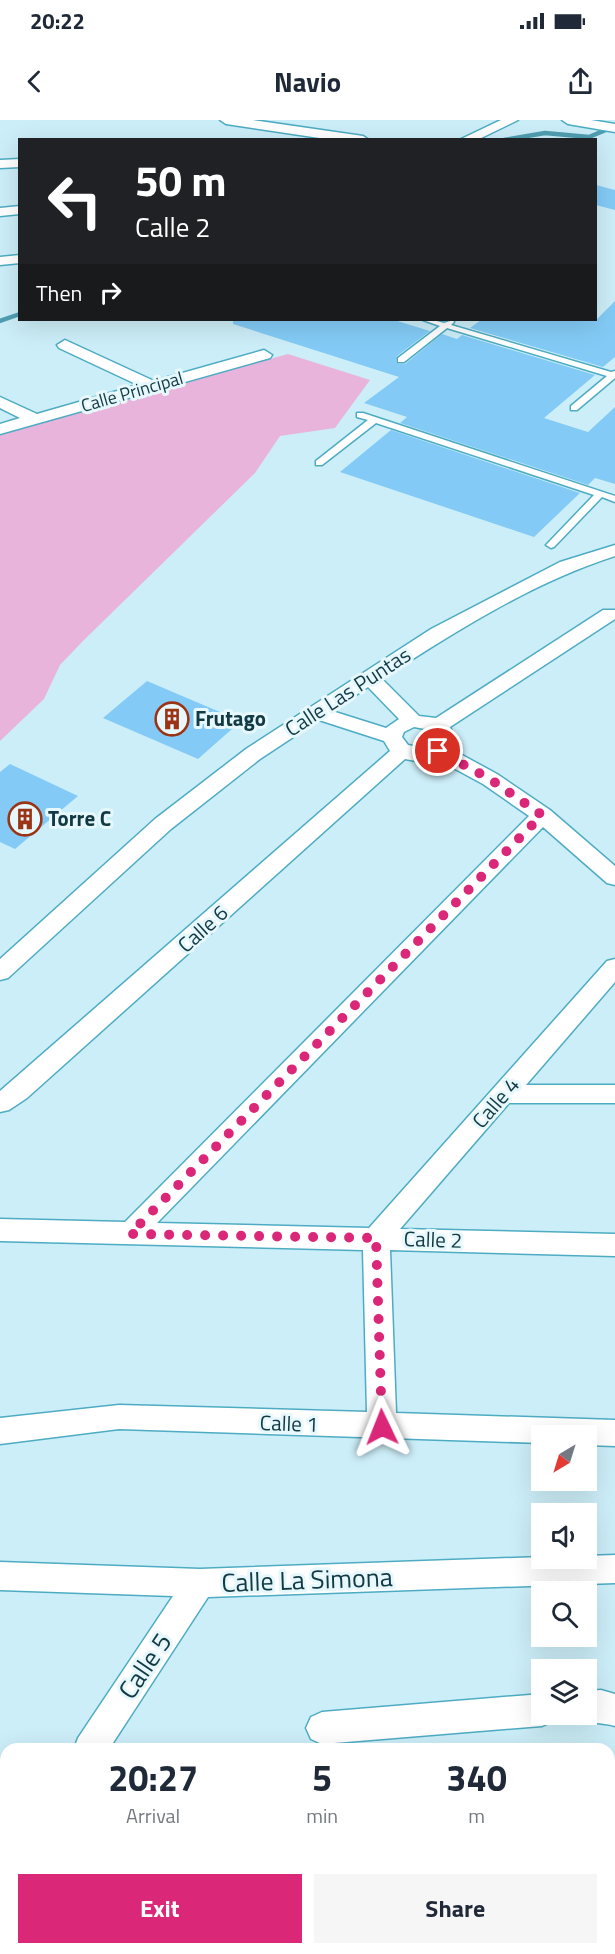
<!DOCTYPE html>
<html lang="en">
<head>
<meta charset="utf-8">
<style>
  :root { --surface:#fff; --page:#f6f6f7; --text:#1f2937; --muted:#747a83; --accent:#db2777 }
  body { margin:0; font-family:"Titillium Web",sans-serif; background:var(--page); color:var(--text); height:100vh; display:flex; flex-direction:column; font-size:22px; white-space:nowrap }
  * { box-sizing:border-box; margin:0 }
  p { font-size:20px; color:var(--muted) }
  .icon { flex:none; width:33px; height:33px; fill:none; stroke:currentColor; stroke-width:2; stroke-linecap:round; stroke-linejoin:round }
  .map { position:relative; flex:1; overflow:hidden }
  .details { position:absolute; left:0px; top:1623px; width:615px; height:212px; display:flex; flex-direction:column; background:var(--surface); border-radius:18px 18px 0 0; box-shadow:0 6px 24px #0002 }
  .details>* { flex:none }
  .guide { position:absolute; left:18px; top:18px; width:579px; height:183px; border-radius:0px; box-shadow:0 6px 24px #0002; background:#202124; color:#fff; overflow:hidden }
  .needle { width:39px; rotate:218deg }
  .buttons { position:absolute; left:531px; top:1305px; display:grid; gap:12px }
  .buttons a { display:grid; place-items:center; width:66px; height:66px; border-radius:0px; background:var(--surface); box-shadow:0 6px 24px #0002; font-size:30px }
  .pin { position:absolute; display:grid; place-items:center; width:51px; height:51px; color:#fff; margin:-26px; border:3px solid #fff; border-radius:50%; box-shadow:0 2px 6px #0007 }
  .me { position:absolute; width:66px; margin:-33px; rotate:358deg; stroke-linejoin:round; filter:drop-shadow(0 0 4px #0008) }
  .turn { display:flex; align-items:center; gap:21px; height:126px; padding:0 18px; font-size:27px }
  .turn .icon { width:78px; height:78px; stroke-width:2.5 }
  .turn b { display:block; font-size:42px; line-height:51px }
  .then { display:flex; align-items:center; height:57px; padding:0 18px; background:#0003; gap:12px; font-size:22px }
  .eta { display:flex; justify-content:space-evenly; align-items:center; height:102px; text-align:center }
  .eta b { font-size:36px; font-weight:700; line-height:42px }
  .primary-button { display:flex; gap:12px; margin-top:auto; padding:12px 18px }
  .primary-button a { flex:1; height:69px; border-radius:0px; background:var(--accent); color:#fff; font-size:24px; font-weight:700; line-height:69px; text-align:center }
  .primary-button a+a { background:var(--page); color:var(--text) }
  .status { display:flex; justify-content:space-between; align-items:center; height:42px; padding:0 30px; background:var(--surface); direction:ltr }
  .status svg { height:16px; fill:currentColor }
  header { display:flex; justify-content:space-between; align-items:center; height:78px; padding:0 18px; background:var(--surface); font-size:27px; font-weight:700 }
  .map>svg:first-child { display:block }
  .green { fill:#e9b4db }
  .lines { fill:none; stroke-linecap:round; stroke-linejoin:round }
  .stream { stroke:#4f9eb1; stroke-width:4.5 }
  .building { fill:#83cbf6 }
  .service-casing { stroke:#4dacc3; stroke-width:3 }
  .minor-casing { stroke:#4dacc3; stroke-width:3 }
  .service { fill:#fff; fill-rule:evenodd }
  .minor { fill:#fff; fill-rule:evenodd }
  .route { stroke:#db2777; stroke-width:10; stroke-dasharray:0 18 }
  .labels { text-anchor:middle; stroke-width:6; stroke-linejoin:round; paint-order:stroke }
  .far-street-label { font-size:18px; fill:#123a44; stroke:#e7f8fd }
  .street-label { font-size:21px; fill:#123a44; stroke:#e7f8fd }
  .poi-label { font-size:21px; font-weight:bold; fill:#123a44; stroke:#e7f8fd; text-anchor:start }
  .near-street-label { font-size:26px; fill:#123a44; stroke:#e7f8fd }
</style>
</head>
<body>
<div class="status"><b>20:22</b><svg viewBox="0 0 49 12"><path d="M0 12V9h3v3zM5 12V6h3v6zM10 12V3h3v9zM15 12V0h3v12zM26 1h20v11H26zM47 4h2v5h-2z"/></svg></div>
<header><svg class="icon" aria-label="back" viewBox="0 0 24 24"><path d="M15 5l-7 7 7 7"/></svg>Navio<svg class="icon" aria-label="share" viewBox="0 0 24 24"><path d="M12 15V3M7 8l5-5 5 5M5 13v7h14v-7"/></svg></header>
<div class="map">
<svg width="615" height="1834" viewBox="0 0 615 1834">
  <rect width="100%" height="100%" fill="#cceef8"/>
  <path class="green" d="M288,234l82,26 -35,48 -55,8 -25,37 -172,168 -23,24 -16,34 -44,42v-308z"/>
  <g class="lines">
    <g class="stream">
      <path d="M504,20l41,-7 44,4 26,-11"/>
      <path d="M0,201l20,-7"/>
    </g>
  </g>
  <g class="building">
    <path d="M596,65l19,5v20l-19,-5z"/>
    <path d="M615,181v56l-12,10 -133,-39 11,-8h115z"/>
    <path d="M233,200h161l36,11 -33,25 -1,6 2,2h7l37,-30 15,5 5,-4 133,40 -51,43 44,14 27,-25v77l-20,-6 -7,7 -188,-62 7,-6 -43,-14 35,-26 -166,-53z"/>
    <path d="M391,310l189,63 -46,44 -194,-65z"/>
    <path d="M147,561l94,40 -43,38 -95,-41z"/>
    <path d="M10,644l68,32 -63,53 -15,-7v-70z"/>
  </g>
  <g class="lines">
    <g class="service-casing">
      <g id="service">
        <path d="M423,200h10l11,3 9,-3 1,2 -3,3 160,47 4,-1v7l-38,32h-6v-4l36,-30 -160,-48 -43,34h-6v-4l42,-32z"/>
        <path d="M357,293h6l252,83v6l-13,-5 -48,50 -3,1 -5,-3 2,-2 46,-48 -218,-72 -54,42h-6v-4l52,-41 -11,-3z"/>
      </g>
    </g>
    <g class="minor-casing">
      <g id="minor">
        <path d="M220,0h33l110,16 6,4h-36l-107,-16z"/>
        <path d="M501,0h17l-41,20h-18z"/>
        <path d="M562,0h29l24,4v8l-47,-8z"/>
        <path d="M20,39v8l-20,1v-8z"/>
        <path d="M20,86v8l-20,2v-8z"/>
        <path d="M20,135v8l-20,2v-8z"/>
        <path d="M65,220l89,41 110,-31 8,5 -2,3 -270,76v-10l20,-6 -20,-10v-11l37,17 101,-29 -79,-37 -2,-3z"/>
        <path d="M615,425v11c-83,27 -160,75 -233,123l37,37 17,2 167,-108h12v9l-165,108 6,15 -5,7 46,25 53,36 65,56v19l-8,-2 -64,-56 -386,396 212,5 238,-267 8,-2v23l-89,103h89v18h-106l-109,126 215,5v22l-225,-6 6,163 219,7v26l-29,-1v-9h-44v7l-423,-14 -119,15v-26l119,-13 248,7 -4,-162 -363,-9v-22l125,3 404,-406 -46,-32 -48,-26 -19,3 -11,-2 -378,339 -18,12 -9,2v-21l390,-340 -6,-10 -65,-21 -59,39 -89,70 -163,149 -8,2v-21l155,-140 91,-70 185,-120 129,-67zM368,567l31,32 -13,9 -54,-17zM414,607l11,2 9,5 2,7 -12,7 -16,-3 -6,-8 2,-5z"/>
        <path d="M615,1435v28l-407,14 -99,152h-35l4,-11 95,-142 -173,-6v-28l200,7 342,-12 44,1v-2z"/>
        <path d="M601,1570l14,4v32c-14,-4 -27,-2 -40,-8l-2,-4h13v-23z"/>
        <path d="M542,1574v20h14l-3,7 -11,5 -220,18 -11,-5 -5,-11 5,-11 11,-5z"/>
        <path d="M547,1828h47l3,6h-48z"/>
      </g>
    </g>
    <use href="#service" class="service"/>
    <use href="#minor" class="minor"/>
  </g>
  <g class="lines">
    <path class="route" d="M382,1307l-6,-189 -246,-4 412,-419 -52,-36 -52,-28"/>
  </g>
  <defs>
    <g id="building-ring" transform="scale(1.725)"><circle r="9.5" fill="#e7f8fd" stroke="#9b3315" stroke-width="1.5"/><path d="M-4-6H4V6H1V3H-1V6H-4ZM-2.5-4.3h1.7v1.8h-1.7ZM.8-4.3h1.7v1.8H.8ZM-2.5-1h1.7V.8h-1.7ZM.8-1h1.7V.8H.8Z" fill="#9b3315"/></g>
  </defs>
  <g fill-rule="evenodd">
    <use href="#building-ring" x="172" y="599"/>
    <use href="#building-ring" x="25" y="699"/>
  </g>
  <g class="labels">
    <g class="far-street-label">
      <text transform="translate(132 272) rotate(-16)" y="6">Calle Principal</text>
    </g>
    <g class="street-label">
      <text transform="translate(348 572) rotate(-33)" y="7">Calle Las Puntas</text>
      <text transform="translate(203 809) rotate(-42)" y="7">Calle 6</text>
      <text transform="translate(496 983) rotate(-49)" y="7">Calle 4</text>
      <text transform="translate(433 1120) rotate(2)" y="7">Calle 2</text>
      <text transform="translate(289 1304) rotate(2)" y="7">Calle 1</text>
    </g>
    <g class="poi-label">
      <text x="195" y="606">Frutago</text>
      <text x="48" y="706">Torre C</text>
    </g>
    <g class="near-street-label">
      <text transform="translate(307 1460) rotate(-2)" y="9">Calle La Simona</text>
      <text transform="translate(145 1546) rotate(-56)" y="9">Calle 5</text>
    </g>
  </g>
</svg>
<div class="buttons">
<a><svg class="needle" viewBox="-14 -14 28 28"><path d="M0-13l5 13h-10z" fill="#e53935"/><path d="M0 13l5-13h-10z" fill="#747a83"/></svg></a>
<a><svg class="icon" aria-label="sound" viewBox="0 0 24 24"><path d="M4 9h4l5-4v14l-5-4H4zM17 9q2 3 0 6"/></svg></a>
<a><svg class="icon" aria-label="search" viewBox="0 0 24 24"><circle cx="10" cy="10" r="6"/><path d="M15 15l6 6"/></svg></a>
<a><svg class="icon" aria-label="layers" viewBox="0 0 24 24"><path d="M12 4l9 5-9 5-9-5zM3 14l9 5 9-5"/></svg></a>
</div>
<div class="pin" style="left:438px;top:631px;background:#d93025"><svg class="icon" aria-label="arrive" viewBox="0 0 24 24"><path d="M6 21V4h12l-3 4 3 4H6"/></svg></div>
<svg class="me" style="left:382px;top:1307px" viewBox="-20 -20 40 40"><path d="M0-17L14 15 0 8-14 15z" fill="#db2777" stroke="#fff" stroke-width="4"/></svg>
<div class="guide">
<div class="turn"><svg class="icon" aria-label="left" viewBox="0 0 24 24"><path d="M17 20v-9H6M10 6l-5 5 5 5"/></svg><div><b>50 m</b>Calle 2</div></div>
<div class="then">Then<svg class="icon" aria-label="right" viewBox="0 0 24 24"><path d="M7 20v-9h11M14 6l5 5-5 5"/></svg></div>
</div>
<section class="details">
<div class="eta">
<div><b>20:27</b><p>Arrival</p></div>
<div><b>5</b><p>min</p></div>
<div><b>340</b><p>m</p></div>
</div>
<div class="primary-button"><a>Exit</a><a>Share</a></div>
</section>
</div>
</body>
</html>
